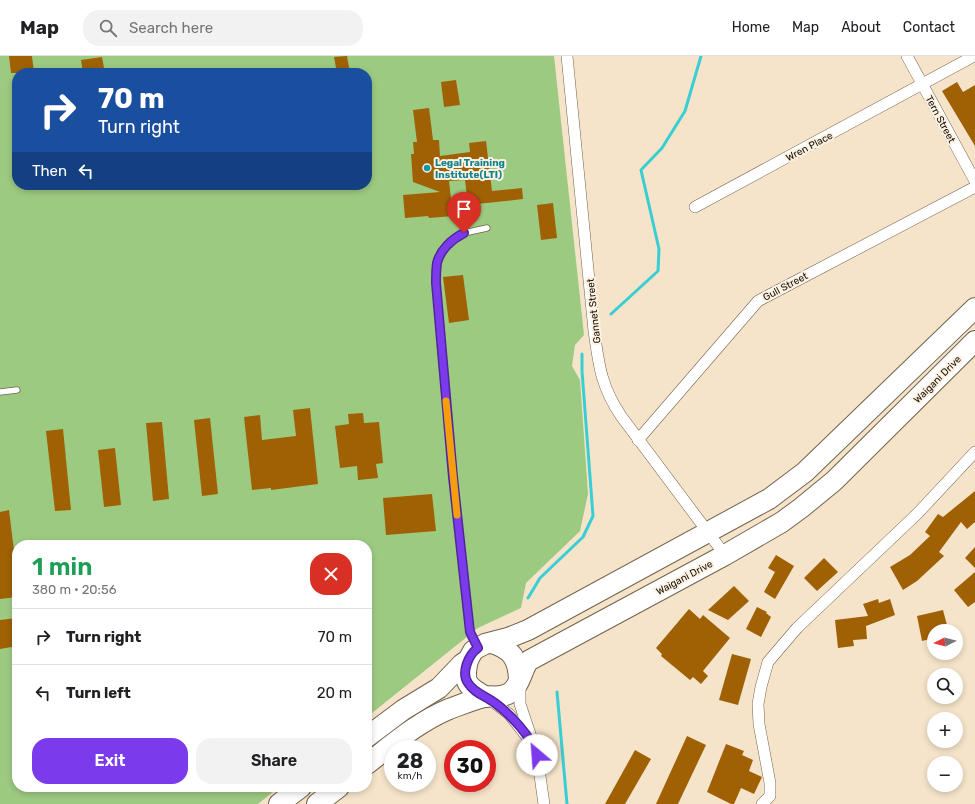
<!DOCTYPE html>
<html lang="en">
<head>
<meta charset="utf-8">
<style>
  :root { --surface:#fff; --page:#f2f2f2; --text:#202124; --muted:#757577; --line:#e0e0e0; --accent:#7c3aed }
  body { margin:0; font-family:Rubik,sans-serif; background:var(--page); color:var(--text); height:100vh; display:flex; flex-direction:column; font-size:15px; white-space:nowrap }
  * { box-sizing:border-box; margin:0 }
  p { font-size:13px; color:var(--muted) }
  .icon { flex:none; width:22px; height:22px; fill:none; stroke:currentColor; stroke-width:2; stroke-linecap:round; stroke-linejoin:round }
  .map { position:relative; flex:1; overflow:hidden }
  .drawer { position:absolute; left:12px; top:484px; width:360px; height:252px; display:flex; flex-direction:column; background:var(--surface); border-radius:16px; box-shadow:0 2px 6px #0003 }
  .drawer>* { flex:none }
  .hud { position:absolute; left:12px; top:12px; width:360px; height:122px; border-radius:16px; box-shadow:0 2px 6px #0003; background:#1a4fa0; color:#fff; overflow:hidden }
  .needle { width:26px; rotate:264deg }
  .tools { position:absolute; left:927px; top:568px; display:grid; gap:8px }
  .tools a { display:grid; place-items:center; width:36px; height:36px; border-radius:50%; background:var(--surface); box-shadow:0 2px 6px #0003; font-size:20px }
  .speed { position:absolute; left:384px; top:684px; display:flex; gap:8px; font-size:20px; font-weight:700; text-align:center }
  .speed>* { display:grid; place-content:center; width:52px; height:52px; border-radius:50%; background:var(--surface); box-shadow:0 2px 6px #0003; line-height:1 }
  .speed small { font-size:10px; font-weight:400 }
  .speed .limit { border:6px solid #d22; background:#fff; color:#111 }
  .pin { position:absolute; display:grid; place-items:center; width:34px; height:34px; color:#fff; margin:-41px -17px; border-radius:50% 50% 50% 0; rotate:-45deg; box-shadow:0 0 4px #0007 }
  .pin .icon { rotate:45deg }
  .me { position:absolute; width:44px; margin:-22px; rotate:333deg; stroke-linejoin:round; filter:drop-shadow(0 0 3px #0008) }
  .turn { display:flex; align-items:center; gap:14px; height:84px; padding:0 20px; font-size:18px }
  .turn .icon { width:52px; height:52px; stroke-width:2.5 }
  .turn b { display:block; font-size:28px; line-height:34px }
  .then { display:flex; align-items:center; height:38px; padding:0 20px; background:#0003; gap:8px; font-size:15px }
  .round { display:grid; place-items:center; flex:none; width:42px; height:42px; border-radius:16px; background:var(--page) }
  .summary { display:flex; align-items:center; justify-content:space-between; height:68px; padding:0 20px }
  h1 { font-size:24px; font-weight:600; line-height:30px; color:#1e9e55 }
  .primary-button { display:flex; gap:8px; margin-top:auto; padding:8px 20px }
  .primary-button a { flex:1; height:46px; border-radius:16px; background:var(--accent); color:#fff; font-size:16px; font-weight:600; line-height:46px; text-align:center }
  .primary-button a+a { background:var(--page); color:var(--text) }
  ul { padding:0; list-style:none }
  li { display:flex; align-items:center; gap:12px; height:56px; padding:0 20px; border-top:1px solid var(--line) }
  li div { flex:1 }
  li b { display:block; font-size:15px }
  li em { font-style:normal }
  header { display:flex; align-items:center; gap:24px; box-sizing:border-box; height:56px; padding:0 20px; background:var(--surface); border-bottom:1px solid var(--line) }
  header strong { font-size:19px }
  nav { display:flex; gap:22px; margin-inline-start:auto; font-size:14px }
  .search { width:280px; height:36px; background:var(--page); display:flex; align-items:center; gap:10px; box-sizing:border-box; padding:0 14px; border-radius:16px; color:var(--muted); font-size:15px }
  .map>svg:first-child { display:block }
  .green { fill:#9dca81; fill-rule:evenodd }
  .lines { fill:none; stroke-linecap:round; stroke-linejoin:round }
  .stream { stroke:#39ced4; stroke-width:3 }
  .building { fill:#9f6104 }
  .lane-casing { stroke:#72634c; stroke-width:7 }
  .street-casing { stroke:#72634c; stroke-width:12 }
  .highway-casing { stroke:#72634c; stroke-width:22 }
  .lane { stroke:#fff; stroke-width:5.5 }
  .street { stroke:#fff; stroke-width:11 }
  .highway { stroke:#fff; stroke-width:20 }
  .route-casing { stroke:#51269a; stroke-width:10 }
  .route { stroke:#7c3aed; stroke-width:7 }
  .slow { stroke:#f59e0b; stroke-width:7 }
  .culture-dot { fill:#0f9aa8; stroke:#fdf2e2; stroke-width:1.5 }
  .labels { text-anchor:middle; stroke-width:4; stroke-linejoin:round; paint-order:stroke }
  .street-label { font-size:10px; fill:#110c04; stroke:#fdf2e2 }
  .culture-label { font-size:10px; font-weight:bold; fill:#0d838f; stroke:#fdf2e2; text-anchor:start }
</style>
</head>
<body>
<header>
<strong>Map</strong>
<div class="search"><svg class="icon" aria-label="search" viewBox="0 0 24 24"><circle cx="10" cy="10" r="6"/><path d="M15 15l6 6"/></svg>Search here</div>
<nav><a>Home</a><a>Map</a><a>About</a><a>Contact</a></nav>
</header>
<div class="map">
<svg width="975" height="748" viewBox="0 0 975 748">
  <rect width="100%" height="100%" fill="#f5e4ca"/>
  <path class="green" d="M0,0h554l30,279 -9,10 -3,21 8,14 8,114 -8,37 -54,52 -5,25 -43,20 -111,89v-172h-350v242h262l-21,17h-258zM17,17h350v112h-350z"/>
  <g class="lines">
    <g class="stream">
      <path d="M611,258l47,-43 1,-22 -18,-79 21,-22 23,-37 16,-55"/>
      <path d="M528,542l12,-20 43,-41 10,-21 -11,-145v-17"/>
      <path d="M557,636l10,112"/>
    </g>
  </g>
  <g class="building">
    <path d="M9,0h23l2,17h-23z"/>
    <path d="M347,0l3,17h-13l-3,-16z"/>
    <path d="M102,1l3,16h-22l-2,-13z"/>
    <path d="M456,24l4,25 -16,2 -3,-25z"/>
    <path d="M957,26l6,10 12,-7v61l-33,-55z"/>
    <path d="M429,52l4,32h6l1,16 30,-4 -1,-9 17,-2 6,50 30,-3 1,11 -55,6 -3,-25 -16,1 4,35 -24,2 -1,-2 -23,2 -2,-23 37,-3 -27,-10 -2,-28h3l-1,-12h4l-4,-32z"/>
    <path d="M553,147l4,35 -16,2 -4,-35z"/>
    <path d="M463,219l6,45 -20,3 -6,-46z"/>
    <path d="M310,352l8,76 -47,6v-2l-19,2 -8,-73 16,-2 2,25 34,-4 -3,-26z"/>
    <path d="M363,357l1,10 15,-1 4,41 -7,1 2,14 -20,2 -1,-14 -17,2 -5,-42 14,-2 -1,-10z"/>
    <path d="M210,362l8,76 -16,2 -8,-76z"/>
    <path d="M162,366l7,77 -16,2 -7,-78z"/>
    <path d="M63,373l8,81 -16,1 -9,-80z"/>
    <path d="M115,392l6,57 -17,2 -6,-57z"/>
    <path d="M975,435v31l-8,7 -6,-7 -22,30 5,4 -27,25 -14,9 -13,-23 20,-12 20,-19 -5,-4 13,-18 5,3z"/>
    <path d="M432,438l4,37 -50,4 -3,-37z"/>
    <path d="M9,454l8,65v22l-17,2v-87z"/>
    <path d="M975,491v21l-10,-10z"/>
    <path d="M776,499l18,11 -19,33 -11,-7 11,-20 -7,-4z"/>
    <path d="M824,502l14,14 -21,19 -13,-13z"/>
    <path d="M975,516v30l-7,5 -14,-17z"/>
    <path d="M734,530l15,15 -21,19 -20,-10z"/>
    <path d="M878,543l1,4 11,-4 5,16 -29,11 1,13 -14,1 1,6 -16,2 -3,-28 33,-4 -5,-12z"/>
    <path d="M757,551l10,5 -1,1 5,4 -10,20 -15,-8z"/>
    <path d="M689,553l11,10 3,-4 27,23 -27,33 5,5 -7,8 -8,-7 -3,3 -29,-24 1,-2 -6,-6z"/>
    <path d="M943,554l5,19 -14,2v7l-12,3 -5,-25z"/>
    <path d="M17,562v28l-17,3v-29z"/>
    <path d="M732,598l19,5 -13,46 -19,-5z"/>
    <path d="M687,680l19,9 -28,59h-22z"/>
    <path d="M726,688l18,7 -2,4 11,5 -4,11 13,6 -8,17 -13,-6 -7,16h-3l-24,-12z"/>
    <path d="M635,694l16,9 -26,45h-20z"/>
  </g>
  <g class="lines">
    <g class="lane-casing">
      <g id="lane">
        <path d="M0,336l17,-2"/>
        <path d="M476,588l-6,-12 -17,-155 -17,-194 1,-20 5,-10 12,-15 10,-5 23,-5"/>
      </g>
    </g>
    <g class="street-casing">
      <g id="street">
        <path d="M567,0l27,275c5,35 7,55 27,85l104,139"/>
        <path d="M907,0l68,125"/>
        <path d="M695,151l279,-151"/>
        <path d="M638,384l120,-139 217,-114"/>
        <path d="M520,628v20l17,51 7,49"/>
        <path d="M488,642l21,16 19,24"/>
        <path d="M762,748l8,-8v-13l-11,-59 -1,-20 3,-17 7,-25 29,-34 120,-114 58,-62"/>
      </g>
    </g>
    <g class="highway-casing">
      <g id="highway">
        <path d="M491,587c21,6 27,16 28,36"/>
        <path d="M468,604c-5,22 -2,26 18,37"/>
        <path d="M367,681l36,-27 36,-22 23,-24 6,-4 5,-9 4,-3 8,-4 23,-6 20,-8 241,-131 36,-27 170,-164"/>
        <path d="M367,708c26,-20 51,-42 82,-55 11,-4 23,-9 35,-12 9,-2 18,2 27,-5 8,-6 11,-20 16,-29l3,-3 195,-105 57,-33 19,-14 33,-27 141,-140"/>
        <path d="M279,748l22,-17"/>
        <path d="M317,748l22,-17"/>
      </g>
    </g>
    <use href="#lane" class="lane"/>
    <use href="#street" class="street"/>
    <use href="#highway" class="highway"/>
  </g>
  <g class="lines">
    <g class="route-casing">
      <path id="route" d="M464,177c-12,6 -24,17 -27,30 -1,7 -1,14 -1,20l17,194 17,155 8,16c-10,7 -17,25 -10,35 6,10 18,13 27,20 16,12 36,33 42,52"/>
    </g>
    <use href="#route" class="route"/>
    <path class="slow" d="M446,345l11,114"/>
  </g>
  <circle class="culture-dot" cx="427" cy="112" r="4"/>
  <g class="labels">
    <g class="street-label">
      <text transform="translate(941 63) rotate(62)" y="4">Tern Street</text>
      <text transform="translate(809 90) rotate(-28)" y="4">Wren Place</text>
      <text transform="translate(785 230) rotate(-28)" y="4">Gull Street</text>
      <text transform="translate(593 255) rotate(-96)" y="4">Gannet Street</text>
      <text transform="translate(937 323) rotate(-45)" y="4">Waigani Drive</text>
      <text transform="translate(684 521) rotate(-28)" y="4">Waigani Drive</text>
    </g>
    <g class="culture-label">
      <text x="435" y="110">Legal Training<tspan x="435" dy="12">Institute(LTI)</tspan></text>
    </g>
  </g>
</svg>
<div class="tools">
<a><svg class="needle" viewBox="-14 -14 28 28"><path d="M0-13l5 13h-10z" fill="#e53935"/><path d="M0 13l5-13h-10z" fill="#757577"/></svg></a>
<a><svg class="icon" aria-label="search" viewBox="0 0 24 24"><circle cx="10" cy="10" r="6"/><path d="M15 15l6 6"/></svg></a>
<a>+</a>
<a>−</a>
</div>
<div class="speed"><div>28<small>km/h</small></div><div class="limit">30</div></div>
<div class="pin" style="left:464px;top:177px;background:#d93025"><svg class="icon" aria-label="arrive" viewBox="0 0 24 24"><path d="M6 21V4h12l-3 4 3 4H6"/></svg></div>
<svg class="me" style="left:537px;top:699px" viewBox="-20 -20 40 40"><circle r="19" fill="#fff"/><path d="M0-13L10 11 0 6-10 11z" fill="#7c3aed"/></svg>
<div class="hud">
<div class="turn"><svg class="icon" aria-label="right" viewBox="0 0 24 24"><path d="M7 20v-9h11M14 6l5 5-5 5"/></svg><div><b>70 m</b>Turn right</div></div>
<div class="then">Then<svg class="icon" aria-label="left" viewBox="0 0 24 24"><path d="M17 20v-9H6M10 6l-5 5 5 5"/></svg></div>
</div>
<section class="drawer">
<div class="summary"><div><h1>1 min</h1><p>380 m · 20:56</p></div><a class="round" style="background:#d93025;color:#fff"><svg class="icon" aria-label="close" viewBox="0 0 24 24"><path d="M6 6l12 12M18 6L6 18"/></svg></a></div>
<ul>
<li><svg class="icon" aria-label="right" viewBox="0 0 24 24"><path d="M7 20v-9h11M14 6l5 5-5 5"/></svg><div><b>Turn right</b></div><em>70 m</em></li>
<li><svg class="icon" aria-label="left" viewBox="0 0 24 24"><path d="M17 20v-9H6M10 6l-5 5 5 5"/></svg><div><b>Turn left</b></div><em>20 m</em></li>
</ul>
<div class="primary-button"><a>Exit</a><a>Share</a></div>
</section>
</div>
</body>
</html>
